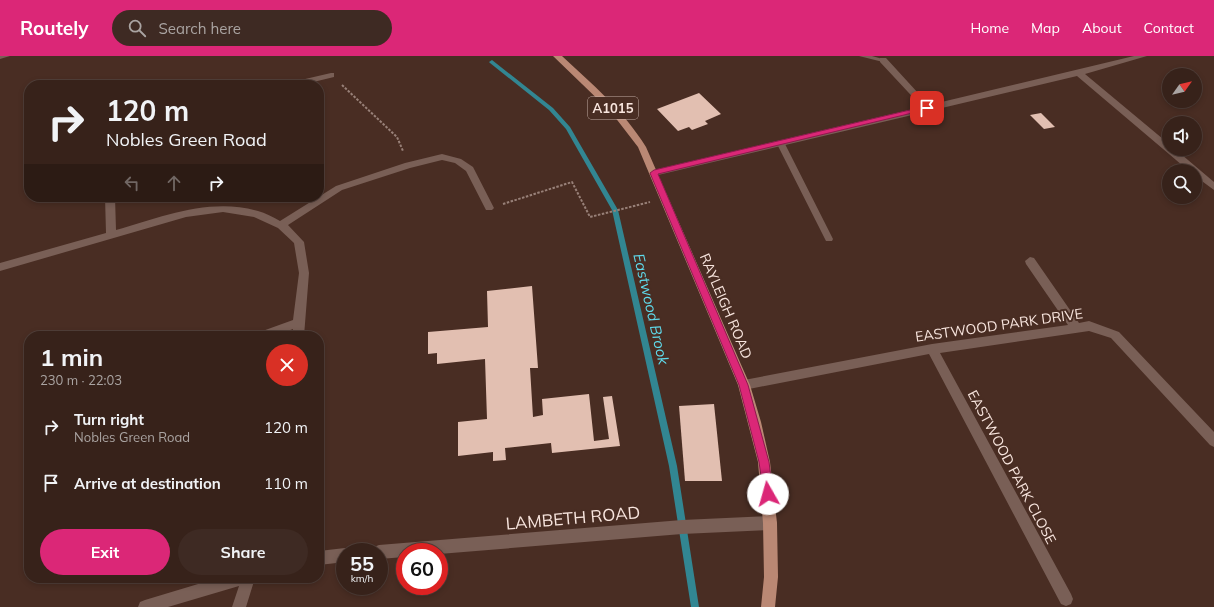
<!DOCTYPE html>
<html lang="en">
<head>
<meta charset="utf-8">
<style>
  :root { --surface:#37221a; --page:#3e2a23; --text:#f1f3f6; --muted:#aaa4a2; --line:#513f39; --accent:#db2777 }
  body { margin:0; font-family:Mulish,sans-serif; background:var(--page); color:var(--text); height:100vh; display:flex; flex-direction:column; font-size:15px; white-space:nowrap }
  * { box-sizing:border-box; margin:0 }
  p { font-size:13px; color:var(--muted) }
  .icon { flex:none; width:22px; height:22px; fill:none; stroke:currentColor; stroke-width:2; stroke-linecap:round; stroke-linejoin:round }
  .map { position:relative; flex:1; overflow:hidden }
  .sheet { position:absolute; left:24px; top:275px; width:300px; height:252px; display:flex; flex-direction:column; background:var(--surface); border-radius:16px; box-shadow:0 2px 6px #0003,0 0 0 1px var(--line) }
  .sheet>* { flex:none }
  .banner { position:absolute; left:24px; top:24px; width:300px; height:122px; border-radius:16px; box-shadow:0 2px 6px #0003,0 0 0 1px var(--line); background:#37221a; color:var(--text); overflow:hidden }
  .needle { width:26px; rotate:56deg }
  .buttons { position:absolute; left:1162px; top:12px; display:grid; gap:8px }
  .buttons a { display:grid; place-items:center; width:40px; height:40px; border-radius:50%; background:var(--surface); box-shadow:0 2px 6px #0003,0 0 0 1px var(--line); font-size:20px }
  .speed { position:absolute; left:336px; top:487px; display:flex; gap:8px; font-size:20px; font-weight:700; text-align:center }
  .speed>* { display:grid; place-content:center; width:52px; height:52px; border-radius:50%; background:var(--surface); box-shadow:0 2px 6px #0003,0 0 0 1px var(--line); line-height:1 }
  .speed small { font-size:10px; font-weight:400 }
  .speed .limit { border:6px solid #d22; background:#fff; color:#111 }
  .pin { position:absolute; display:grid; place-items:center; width:34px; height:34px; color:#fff; margin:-17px; border-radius:8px; box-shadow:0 2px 6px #0006 }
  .me { position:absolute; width:44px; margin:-22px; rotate:353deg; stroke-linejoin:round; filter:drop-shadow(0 0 3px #0008) }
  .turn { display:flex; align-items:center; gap:14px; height:84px; padding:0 16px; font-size:18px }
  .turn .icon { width:52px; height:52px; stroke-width:2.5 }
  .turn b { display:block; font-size:28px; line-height:34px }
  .lanes { display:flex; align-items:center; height:38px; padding:0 16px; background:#0003; justify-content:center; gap:20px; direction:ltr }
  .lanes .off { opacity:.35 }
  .round { display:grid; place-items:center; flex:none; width:42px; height:42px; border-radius:21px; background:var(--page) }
  .headline { display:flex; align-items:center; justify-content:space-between; height:68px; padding:0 16px }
  h1 { font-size:24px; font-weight:700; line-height:30px }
  .primary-button { display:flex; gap:8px; margin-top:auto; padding:8px 16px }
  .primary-button a { flex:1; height:46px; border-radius:24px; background:var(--accent); color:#fff; font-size:16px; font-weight:700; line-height:46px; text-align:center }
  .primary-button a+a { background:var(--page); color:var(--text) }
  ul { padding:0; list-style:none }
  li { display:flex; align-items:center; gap:12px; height:56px; padding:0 16px }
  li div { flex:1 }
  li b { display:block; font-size:15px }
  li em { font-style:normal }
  header { display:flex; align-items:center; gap:24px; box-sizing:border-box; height:56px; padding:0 20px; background:var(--accent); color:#fff }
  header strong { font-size:19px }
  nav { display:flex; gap:22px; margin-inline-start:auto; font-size:14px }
  .search { width:280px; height:36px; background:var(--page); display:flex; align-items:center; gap:10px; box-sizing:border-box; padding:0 14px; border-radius:22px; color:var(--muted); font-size:15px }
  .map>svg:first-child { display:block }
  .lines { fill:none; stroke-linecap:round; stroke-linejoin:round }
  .stream { fill:#328692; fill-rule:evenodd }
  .building { fill:#e2bfb1 }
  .path { stroke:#988078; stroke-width:2; stroke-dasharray:2.5 1.5; stroke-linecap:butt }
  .service { fill:#795f56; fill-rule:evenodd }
  .minor { fill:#795f56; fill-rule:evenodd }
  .primary { fill:#ba8874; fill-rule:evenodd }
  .route { fill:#db2777; stroke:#8e194d }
  .labels { text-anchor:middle; stroke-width:4; stroke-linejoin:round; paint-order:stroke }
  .shield { fill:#492d23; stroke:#c4aea6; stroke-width:1 }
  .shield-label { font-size:13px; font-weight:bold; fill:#f8e5de }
  .street-label { font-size:14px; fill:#f8e5de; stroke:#492d23 }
  .water-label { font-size:15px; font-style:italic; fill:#5fdaeb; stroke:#492d23 }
  .near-street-label { font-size:17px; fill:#f8e5de; stroke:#492d23 }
</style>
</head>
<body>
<header>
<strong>Routely</strong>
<div class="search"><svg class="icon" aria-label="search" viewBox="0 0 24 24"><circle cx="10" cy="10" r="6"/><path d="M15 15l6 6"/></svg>Search here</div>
<nav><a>Home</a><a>Map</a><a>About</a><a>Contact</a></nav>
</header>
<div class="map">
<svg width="1214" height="551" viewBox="0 0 1214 551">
  <rect width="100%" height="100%" fill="#492d23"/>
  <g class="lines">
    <path class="stream" d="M492,4l61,48 17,19 48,83 59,256 22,141h-8l-22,-141 -57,-256 -46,-81 -17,-19 -59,-47 -1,-1z"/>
  </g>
  <g class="building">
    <path d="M699,37l22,21 -16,7 3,3 -16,6 -3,-3 -11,4 -21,-22z"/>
    <path d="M1041,57l14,14 -11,2 -14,-14z"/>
    <path d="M532,230l6,82h-8l3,49 10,-2 -1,-16 47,-5 5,47 15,-2 -6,-42 9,-1 8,50 -68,7 -1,-10 -46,5 1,12 -13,1v-9l-35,4v-34l29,-3 -2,-60 -48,5v-11l-9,1v-22l60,-5 -1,-36z"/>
    <path d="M714,348l8,77h-37l-6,-75z"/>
  </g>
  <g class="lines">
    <g class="path">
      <path d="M342,29l55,52 6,14"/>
      <path d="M503,148l69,-22 18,35 60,-15"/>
    </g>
    <g class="service">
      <path d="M859,0h13l14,4 -3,2z"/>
      <path d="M778,86h3l4,2 48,95 -1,2h-6l-1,-2 -48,-95z"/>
    </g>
    <g class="minor">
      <path d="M0,0h10l-10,3z"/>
      <path d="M1134,0h13l-62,18 84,70v5h6l39,33v8l-19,-14v-5h-6l-112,-95 -423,100 -5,-3 5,-3 268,-63 -42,-45v-4h6l43,47z"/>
      <path d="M331,17h3v4l-33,8h-14l1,-2z"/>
      <path d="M442,98l19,5 12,8 21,41 -2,2h-6l-20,-39 -11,-8 -13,-3 -32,8 -68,22 -54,35 16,17 5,31 -5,63h-12l1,-7 -19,7h-19l2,-3 36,-13 6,-47 -5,-30 -16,-15 -24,-11 -31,-5 -37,5 -186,54v-8l106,-30 -1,-36h10l1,33c45,-13 94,-33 142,-19 7,2 15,6 22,10l56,-35 69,-23z"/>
      <path d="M1030,201l4,1 45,65 10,-2 30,11 95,100v15l-4,-2 -99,-107 -22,-7 -149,22 131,241 2,5 -2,5 -5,2 -5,-2 -132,-250 -185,36 -4,-1 -2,-4 2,-4 4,-1 188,-36 136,-19 -42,-61 -1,-3z"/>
      <path d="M770,460l5,2 2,5 -2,5 -5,2 -88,4 -243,20v-2h-34v5l-26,2v-7h-7l2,-5 5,-2 303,-25z"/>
      <path d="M345,492l6,4h-6v10l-26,3v-14z"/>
      <path d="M218,522h37l-9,29h-14l7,-21 -71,21h-30l2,-5 5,-2z"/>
    </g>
    <path class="primary" d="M553,0h9c30,28 62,55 84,91l104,238 11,37 9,40 7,61 1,54 -3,30h-14l3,-30 -1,-54 -5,-61 -20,-77 -100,-238 -27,-35z"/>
  </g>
  <path class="route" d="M927,50h2v3l-271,65 90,211 21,77 4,32 -2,3 -3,2 -4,-2 -5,-35 -20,-77 -89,-212 4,-3z"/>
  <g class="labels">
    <rect class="shield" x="588" y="41" width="50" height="22" rx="3"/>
    <g class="shield-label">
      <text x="613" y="57">A1015</text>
    </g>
    <g class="street-label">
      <text transform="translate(726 250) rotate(67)" y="5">RAYLEIGH ROAD</text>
      <text transform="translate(999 269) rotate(-8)" y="5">EASTWOOD PARK DRIVE</text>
      <text transform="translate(1012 411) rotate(62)" y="5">EASTWOOD PARK CLOSE</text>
    </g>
    <g class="water-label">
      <text transform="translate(651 253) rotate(77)" y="5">Eastwood Brook</text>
    </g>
    <g class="near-street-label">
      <text transform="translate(573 462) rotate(-5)" y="6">LAMBETH ROAD</text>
    </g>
  </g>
</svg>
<div class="buttons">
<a><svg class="needle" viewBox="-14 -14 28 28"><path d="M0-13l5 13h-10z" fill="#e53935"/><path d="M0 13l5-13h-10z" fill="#aaa4a2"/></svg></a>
<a><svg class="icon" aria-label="sound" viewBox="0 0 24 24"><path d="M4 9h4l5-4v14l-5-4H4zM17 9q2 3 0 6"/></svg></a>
<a><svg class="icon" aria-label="search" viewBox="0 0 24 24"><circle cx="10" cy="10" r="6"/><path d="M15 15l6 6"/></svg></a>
</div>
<div class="speed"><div>55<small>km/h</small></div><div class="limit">60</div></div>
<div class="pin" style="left:927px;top:52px;background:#d93025"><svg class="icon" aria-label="arrive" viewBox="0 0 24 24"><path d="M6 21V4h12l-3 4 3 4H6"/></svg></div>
<svg class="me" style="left:768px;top:438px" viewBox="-20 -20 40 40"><circle r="19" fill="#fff"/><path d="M0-13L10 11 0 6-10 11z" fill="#db2777"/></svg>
<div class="banner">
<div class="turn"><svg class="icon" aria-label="right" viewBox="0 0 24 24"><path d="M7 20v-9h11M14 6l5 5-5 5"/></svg><div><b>120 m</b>Nobles Green Road</div></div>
<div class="lanes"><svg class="icon off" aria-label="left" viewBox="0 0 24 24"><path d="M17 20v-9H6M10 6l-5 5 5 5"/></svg><svg class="icon off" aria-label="ahead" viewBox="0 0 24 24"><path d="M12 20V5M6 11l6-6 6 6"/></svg><svg class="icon" aria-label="right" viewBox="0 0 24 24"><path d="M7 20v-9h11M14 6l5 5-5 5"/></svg></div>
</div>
<section class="sheet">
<div class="headline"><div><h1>1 min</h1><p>230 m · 22:03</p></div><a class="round" style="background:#d93025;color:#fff"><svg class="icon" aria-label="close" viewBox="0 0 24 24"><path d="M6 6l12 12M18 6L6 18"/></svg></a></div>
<ul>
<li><svg class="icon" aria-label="right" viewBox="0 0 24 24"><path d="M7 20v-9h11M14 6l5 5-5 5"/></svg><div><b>Turn right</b><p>Nobles Green Road</p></div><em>120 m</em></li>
<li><svg class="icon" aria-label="arrive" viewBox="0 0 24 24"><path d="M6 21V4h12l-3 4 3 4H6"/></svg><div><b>Arrive at destination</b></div><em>110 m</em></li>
</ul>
<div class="primary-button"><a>Exit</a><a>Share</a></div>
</section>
</div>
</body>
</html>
